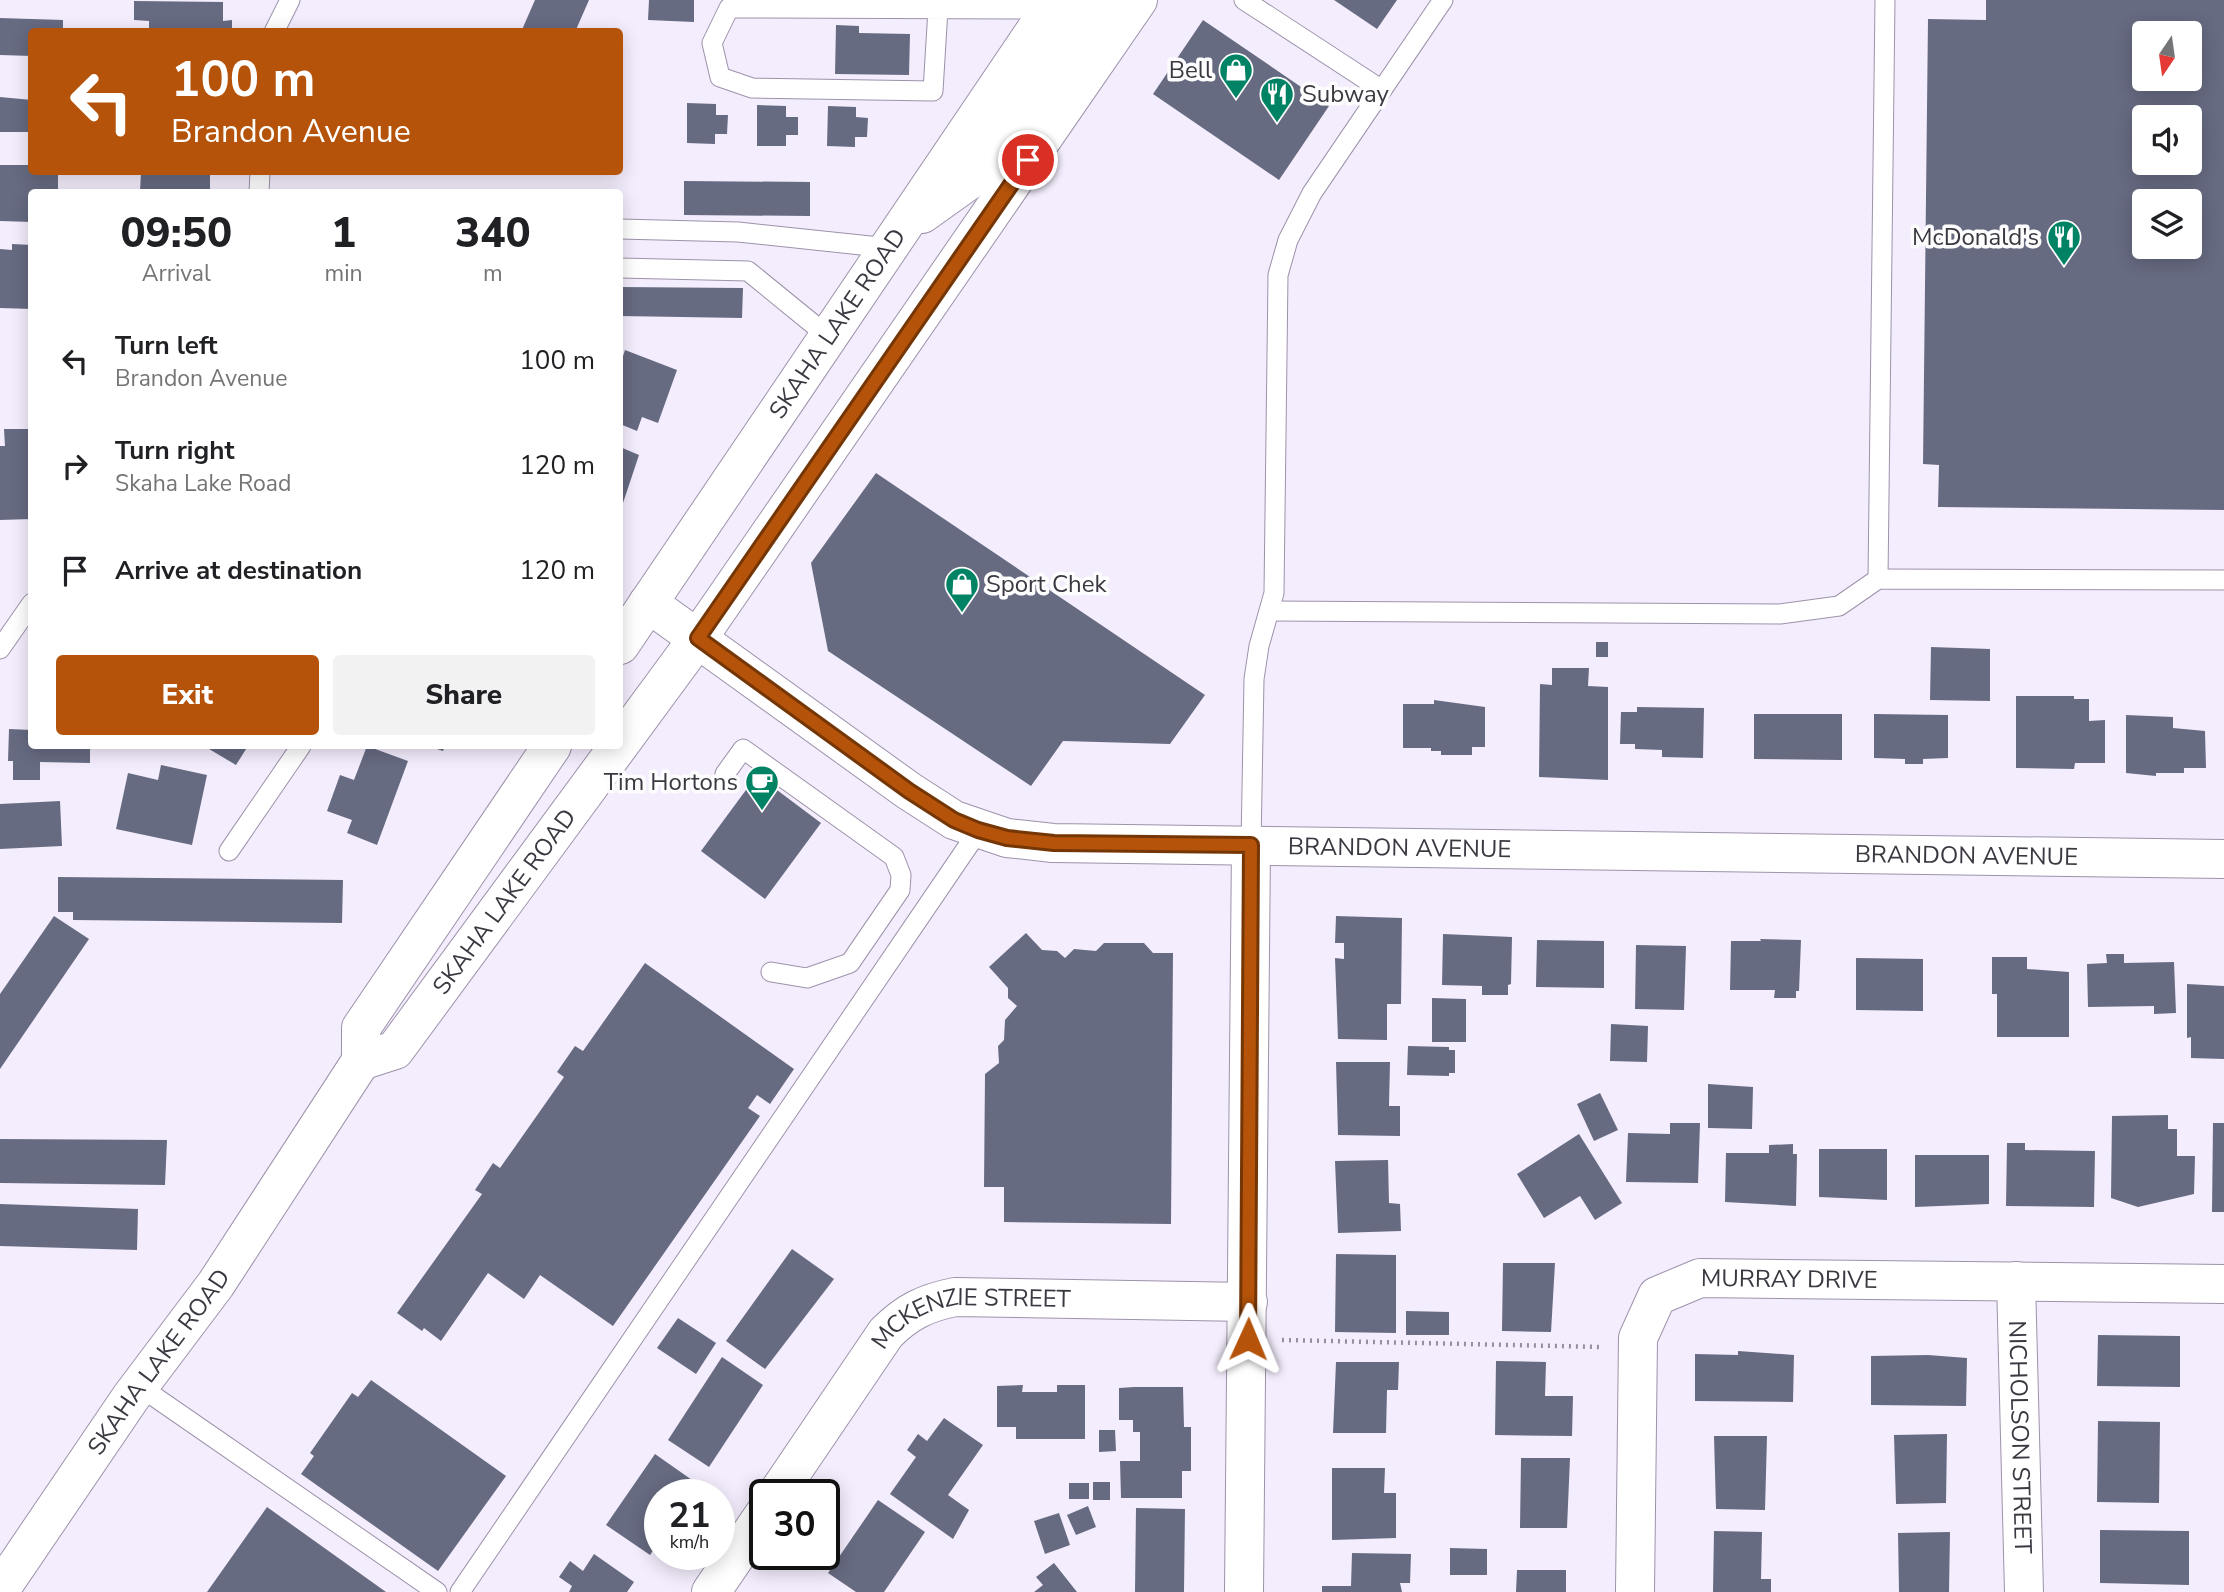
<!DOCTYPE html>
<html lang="en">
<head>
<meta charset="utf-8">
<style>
  :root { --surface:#fff; --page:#f2f2f2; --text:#202124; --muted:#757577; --accent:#b45309 }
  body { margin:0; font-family:"Nunito Sans",sans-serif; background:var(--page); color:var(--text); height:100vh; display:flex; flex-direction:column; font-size:26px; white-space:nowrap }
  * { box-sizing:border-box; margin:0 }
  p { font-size:23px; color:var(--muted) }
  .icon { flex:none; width:38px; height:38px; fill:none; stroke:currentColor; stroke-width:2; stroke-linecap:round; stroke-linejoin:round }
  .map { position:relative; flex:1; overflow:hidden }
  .sheet { position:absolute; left:28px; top:189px; width:595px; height:560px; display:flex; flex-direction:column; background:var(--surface); border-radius:7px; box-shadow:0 4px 18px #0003 }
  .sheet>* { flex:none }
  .top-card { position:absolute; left:28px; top:28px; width:595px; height:147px; border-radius:7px; box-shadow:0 4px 18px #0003; background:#b45309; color:#fff; overflow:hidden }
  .needle { width:46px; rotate:193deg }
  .tools { position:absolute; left:2132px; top:21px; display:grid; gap:14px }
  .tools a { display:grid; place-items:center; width:70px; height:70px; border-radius:7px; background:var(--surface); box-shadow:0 4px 18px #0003; font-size:35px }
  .speed { position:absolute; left:644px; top:1479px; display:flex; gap:14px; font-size:35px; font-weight:700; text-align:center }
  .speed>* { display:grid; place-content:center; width:91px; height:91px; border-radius:50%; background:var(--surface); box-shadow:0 4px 18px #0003; line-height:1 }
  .speed small { font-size:18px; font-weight:400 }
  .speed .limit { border:4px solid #111; border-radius:10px; background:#fff; color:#111 }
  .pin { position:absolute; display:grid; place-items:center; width:60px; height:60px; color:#fff; margin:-30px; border:4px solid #fff; border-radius:50%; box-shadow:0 2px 7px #0007 }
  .me { position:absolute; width:77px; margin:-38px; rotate:1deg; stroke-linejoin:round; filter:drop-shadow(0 0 5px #0008) }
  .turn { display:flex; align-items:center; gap:24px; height:147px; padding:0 28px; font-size:32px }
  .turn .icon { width:91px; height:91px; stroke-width:2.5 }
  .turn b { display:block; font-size:49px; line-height:60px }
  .eta { display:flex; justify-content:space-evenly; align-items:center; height:119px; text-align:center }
  .eta b { font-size:42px; font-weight:800; line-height:49px }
  .cta { display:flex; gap:14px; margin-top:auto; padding:14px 28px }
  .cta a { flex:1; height:80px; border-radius:7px; background:var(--accent); color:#fff; font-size:28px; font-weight:800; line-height:80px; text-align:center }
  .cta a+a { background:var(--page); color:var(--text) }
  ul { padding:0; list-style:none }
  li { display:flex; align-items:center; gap:21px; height:105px; padding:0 28px }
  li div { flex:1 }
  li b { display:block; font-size:26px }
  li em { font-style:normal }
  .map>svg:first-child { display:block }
  .building { fill:#676b82; fill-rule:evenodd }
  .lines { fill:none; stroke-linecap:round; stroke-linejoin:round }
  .lane-casing { stroke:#9d92ab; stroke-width:21 }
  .street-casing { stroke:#9d92ab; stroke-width:40 }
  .secondary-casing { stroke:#9d92ab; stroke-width:40 }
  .path { stroke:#958f9c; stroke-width:4.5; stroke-dasharray:2 5; stroke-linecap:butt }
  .lane { stroke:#fff; stroke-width:19 }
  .street { stroke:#fff; stroke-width:38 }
  .secondary { stroke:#fff; stroke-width:38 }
  .route-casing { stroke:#753606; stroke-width:18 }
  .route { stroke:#b45309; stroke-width:12 }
  .labels { text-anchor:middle; stroke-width:7; stroke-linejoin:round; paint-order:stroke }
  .poi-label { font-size:24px; fill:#3c3842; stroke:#fdfdfd; text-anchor:end }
  .street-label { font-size:24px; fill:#3c3842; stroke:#fdfdfd }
</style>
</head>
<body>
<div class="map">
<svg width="2224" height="1592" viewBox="0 0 2224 1592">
  <rect width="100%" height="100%" fill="#f4edfd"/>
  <g class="building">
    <path d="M535,0h54l-14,32h-54z"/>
    <path d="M649,0h45v22l-46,-2z"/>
    <path d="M1334,0h63l-20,29z"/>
    <path d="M1986,0h238v510l-286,-3 1,-42 -16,-1 5,-445 58,1zM2144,33h45v46h-45zM2144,117h45v46h-45zM2144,201h45v46h-45z"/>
    <path d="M134,1l89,1v19l9,-1v12h-83v-11l-15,-1z"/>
    <path d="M0,18l63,2v12h-31v24l-32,-1z"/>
    <path d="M1203,20l126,86 -50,74 -126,-86z"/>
    <path d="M836,25l23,1v7l51,1 -1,41 -74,-1z"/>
    <path d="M343,28l45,1v3h-45z"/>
    <path d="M0,97l32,3v32h-32z"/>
    <path d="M687,103l29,1v11h12l-1,19h-12v10l-28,-1z"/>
    <path d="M757,105l29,1v11h12v18h-12v11h-29z"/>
    <path d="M828,106l28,1v10l12,1 -1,19h-12v10l-28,-1z"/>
    <path d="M0,165h32v7h26v20h-26v30l-32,-1z"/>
    <path d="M141,172h69v20h-70z"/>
    <path d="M684,181l126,1v34l-126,-1z"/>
    <path d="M12,244l20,1v64l-32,-1v-59l12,1z"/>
    <path d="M620,287l123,1 -1,30 -122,-2z"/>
    <path d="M625,350l52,20 -19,53 -16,-6 -5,14 -17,-7v-59z"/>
    <path d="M4,429h28v90l-32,1v-74h5z"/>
    <path d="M620,447l19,8 -19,57z"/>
    <path d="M876,473l329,222 -35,49 -107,-3 -32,45 -203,-135 -17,-88z"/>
    <rect x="1596" y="642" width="12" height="15"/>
    <path d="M1931,647l59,2v52l-60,-1z"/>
    <path d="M1552,668h37l-1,18 20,1v93l-69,-3 1,-93 12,1z"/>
    <path d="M2016,696h58v3h15v22l16,-1v43h-30l-1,6 -58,-1z"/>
    <path d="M1434,700l51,7v40h-13v8h-31v-4h-10v-3h-28v-44h31z"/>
    <path d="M1637,707l67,1 -1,50 -41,-1v-7l-27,-1v-5h-15l1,-32h16z"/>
    <path d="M1754,714h88v46l-88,-1z"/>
    <path d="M1874,714l74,1v43l-25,1v5h-18v-5l-31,-1z"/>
    <path d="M2126,715l47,2v11l32,3 1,37h-22v5h-28v3l-30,-3z"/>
    <path d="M9,729l23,1v16h58v17l-50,-1v18h-27v-19h-5z"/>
    <path d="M204,746h44l-12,19z"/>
    <path d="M367,746l41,15 -31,84 -30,-12 5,-13 -25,-9 13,-36 14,5z"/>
    <path d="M428,746h17l-2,5z"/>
    <path d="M161,765l46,10 -15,70 -76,-16 12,-56 30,7z"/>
    <path d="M757,775l64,48 -56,76 -64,-48z"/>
    <path d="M60,801l2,45 -62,3v-45z"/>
    <path d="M58,877l285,3 -1,43 -269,-3v-8h-15z"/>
    <path d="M54,916l35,23 -89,130v-75z"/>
    <path d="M1336,916l66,2 -1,86h-14v36l-49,-1 -3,-81 9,1v-16h-9z"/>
    <path d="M1026,933l16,17 15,1 8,7 9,-9 22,2 8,-8h40l9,10h20l-2,271 -167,-2v-35h-20l1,-113 14,-11 -1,-17 6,-6 1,-20 12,-14 -9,-8v-10l-19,-21z"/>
    <path d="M1443,934l69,3 -1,47 -3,1v10h-26v-9l-40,-1z"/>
    <path d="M1760,939l41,1 -2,51h-3v7h-22l1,-8h-45l1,-49h30z"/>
    <path d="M1537,940l67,1v47l-68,-1z"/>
    <path d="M1636,945l50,1 -2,64 -49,-1z"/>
    <path d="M2106,954h18v9l50,-1 2,51 -22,1v-8l-66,1 -1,-43 20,-1z"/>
    <path d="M1992,957h35v12l42,3v65h-72v-43h-5z"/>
    <path d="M1856,958l67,1v52l-67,-1z"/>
    <path d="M645,963l149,106 -24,35 -13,-9 -9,13 12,8 -147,210 -73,-51 -16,24 -36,-26 -47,68 -17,-13 -2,3 -25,-18 85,-119 -7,-4 18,-27 7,5 64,-91 -7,-5 18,-26 8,5z"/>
    <path d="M2187,984l37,2v73l-33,-1v-21l-4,1z"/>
    <path d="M1432,998l34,1v43h-34z"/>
    <path d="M1611,1024l37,2 -1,36 -37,-1z"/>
    <path d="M1408,1046l41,1v3h6v23h-6v3l-42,-1z"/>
    <path d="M1336,1062h54l-1,44h11v30l-62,-1z"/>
    <path d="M1708,1084l45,3 -1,42 -44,-1z"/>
    <path d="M1600,1093l18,37 -24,11 -17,-37z"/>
    <path d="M2168,1115v14h9v27h18l-1,38 -56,13 -27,-9 1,-82z"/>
    <path d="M1670,1123h30l-2,60 -72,-1 2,-49 42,1z"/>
    <path d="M2213,1123h11v89h-12z"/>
    <path d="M1579,1134l43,69 -27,17 -15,-24 -36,22 -27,-44z"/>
    <path d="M0,1139l167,1 -2,45 -165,-2z"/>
    <path d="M2007,1143h18v7l70,1 -1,56 -88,-1z"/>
    <path d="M1793,1144v10h4l-1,52 -71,-4 1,-49h43v-8z"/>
    <path d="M1819,1149h68v51l-68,-3z"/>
    <path d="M1915,1155h74v49l-74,3z"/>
    <path d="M1388,1160l1,43 11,1 1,27 -63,2 -3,-72z"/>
    <path d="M0,1204l138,5 -1,41 -137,-4z"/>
    <path d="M792,1249l42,30 -69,90 -39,-28z"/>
    <path d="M1336,1254l60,1v78l-61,-1z"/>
    <path d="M1503,1263h52l-4,69 -49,-1z"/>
    <path d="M1406,1311l43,1v23h-43z"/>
    <path d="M678,1318l38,25 -20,31 -39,-26z"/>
    <path d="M2098,1335l82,1v51l-83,-1z"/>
    <path d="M1738,1351l56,4 -1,47 -98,-1v-47l43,1z"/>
    <path d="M1928,1355l39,3 -1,48 -95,-1v-49z"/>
    <path d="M722,1357l41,28 -54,82 -41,-27z"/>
    <path d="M1496,1361l50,1 -1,34h28l-1,40 -77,-1z"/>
    <path d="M1336,1362h63l-1,28h-11l-1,43h-53z"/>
    <path d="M371,1380l135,96 -68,95 -137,-97 13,-18 -4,-3 42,-60 6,4z"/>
    <path d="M1023,1385l-1,7h35v-7h28v54h-69v-12h-19v-41z"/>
    <path d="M1134,1387h49l1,40h7v44h-9v27h-61l-1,-37h20v-29h-7v-12h-14v-32z"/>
    <path d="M944,1418l39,27 -35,50 21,15 -16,29 -63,-45 26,-37 -9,-7 11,-16 9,7z"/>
    <path d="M2098,1421l62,1 -1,81 -62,-1z"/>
    <path d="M1099,1430h16l1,21 -17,1z"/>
    <path d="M1947,1434l-1,69 -50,1 -2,-69z"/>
    <path d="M1714,1436h53l-2,74 -49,-1z"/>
    <path d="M655,1454l37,26 -9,14h-23v46l-10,15 -44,-30z"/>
    <path d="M1521,1458h49l-3,70h-47z"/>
    <path d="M1332,1468h53l-1,25h12v45l-64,2z"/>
    <rect x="1093" y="1482" width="17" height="18"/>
    <rect x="1069" y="1483" width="20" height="16"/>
    <path d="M878,1500l47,32 -41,60h-28l-28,-19z"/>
    <path d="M1088,1506l8,21 -20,8 -9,-20z"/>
    <path d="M267,1507l119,85h-179z"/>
    <path d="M1136,1508l49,1 -1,83h-49z"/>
    <path d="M1059,1513l11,32 -25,9 -11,-33z"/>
    <path d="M2100,1530l89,1v54l-89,-2z"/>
    <path d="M1714,1531l48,1 -1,47h10v13h-58z"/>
    <path d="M1950,1532l-1,60h-50l-1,-59z"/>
    <path d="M1450,1548l37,1v26h-37z"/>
    <path d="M1352,1553l59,1 -1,29h-10l2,9h-80v-6h29z"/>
    <path d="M594,1554l40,28 -7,10h-58l3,-6 -13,-9 11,-16 13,10z"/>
    <path d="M1054,1563l23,29h-43l9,-7 -7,-8z"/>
    <path d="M1517,1570h49v22h-50z"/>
  </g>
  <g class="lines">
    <g class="lane-casing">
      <g id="lane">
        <path d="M1244,0l138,90"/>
        <path d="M938,9l-5,82 -181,-3 -32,-11 -8,-34 17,-35 321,1"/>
        <path d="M274,32l16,-32"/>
        <path d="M259,192l1,-20"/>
        <path d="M620,229l118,3 151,16"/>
        <path d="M620,268l128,3 81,66"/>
        <path d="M1878,579l7,-579"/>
        <path d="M1270,611l510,3 59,-8 39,-27 346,1"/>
        <path d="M0,649l32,-46"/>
        <path d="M725,774l18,-25 151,108 7,18 -1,15 -50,73 -43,15 -36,-6"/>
        <path d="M1251,845l3,-166 5,-33 15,-53 4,-318 10,-35 24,-47 131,-193"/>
        <path d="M229,851l72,-105"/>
        <path d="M139,1386l298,206"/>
        <path d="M460,1592l519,-762"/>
      </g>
    </g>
    <g class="street-casing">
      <g id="street">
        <path id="s1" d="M648,603l261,188 45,29 53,18 46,5 1171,16"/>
        <path id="s2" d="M2016,1281l8,311"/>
        <path id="s3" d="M777,1494l109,-161c21,-21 39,-30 69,-36l293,5"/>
        <path d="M711,1592l54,-79"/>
        <path d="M1244,1592l7,-747"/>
        <path id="s4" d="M1635,1592l3,-254 19,-42 43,-18 524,6"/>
      </g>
    </g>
    <g class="secondary-casing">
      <g id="secondary">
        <path d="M922,214l49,-35 125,-179"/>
        <path id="s5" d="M620,645l436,-645"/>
        <path id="s6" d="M361,1061l34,-11 303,-412 440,-638"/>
        <path id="s7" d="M0,1590l131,-193 85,-113 145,-223v-33l191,-282"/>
      </g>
    </g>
    <path class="path" d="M1282,1340l320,7"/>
    <use href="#lane" class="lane"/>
    <use href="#street" class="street"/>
    <use href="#secondary" class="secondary"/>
  </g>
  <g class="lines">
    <g class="route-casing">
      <path id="route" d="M1028,160l-330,478 211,153 45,29 24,10 29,8 47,5 197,2 -3,494"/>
    </g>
    <use href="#route" class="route"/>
  </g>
  <defs>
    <g id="shop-pin" transform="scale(1.75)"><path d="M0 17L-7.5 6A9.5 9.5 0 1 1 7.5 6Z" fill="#008365" stroke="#fdfdfd"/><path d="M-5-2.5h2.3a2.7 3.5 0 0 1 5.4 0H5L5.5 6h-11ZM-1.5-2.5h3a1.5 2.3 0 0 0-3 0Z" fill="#fff"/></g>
    <g id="restaurant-pin" transform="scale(1.75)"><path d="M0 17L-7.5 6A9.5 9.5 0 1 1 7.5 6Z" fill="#008365" stroke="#fdfdfd"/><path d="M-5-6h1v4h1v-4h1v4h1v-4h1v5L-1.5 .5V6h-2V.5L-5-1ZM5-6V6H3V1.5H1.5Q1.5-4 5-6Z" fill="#fff"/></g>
    <g id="cafe-pin" transform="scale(1.75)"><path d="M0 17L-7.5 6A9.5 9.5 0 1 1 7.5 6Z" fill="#008365" stroke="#fdfdfd"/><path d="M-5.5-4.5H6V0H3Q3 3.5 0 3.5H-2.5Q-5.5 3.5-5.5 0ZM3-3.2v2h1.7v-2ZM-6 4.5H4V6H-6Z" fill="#fff"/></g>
  </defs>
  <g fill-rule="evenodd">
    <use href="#shop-pin" x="1236" y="70"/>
    <use href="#restaurant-pin" x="1277" y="94"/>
    <use href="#restaurant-pin" x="2064" y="237"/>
    <use href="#shop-pin" x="962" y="584"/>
    <use href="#cafe-pin" x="762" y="782"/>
  </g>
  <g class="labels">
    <g class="poi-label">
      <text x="1212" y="78">Bell</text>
      <text x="1302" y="102" text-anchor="start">Subway</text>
      <text x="2039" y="245">McDonald's</text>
      <text x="986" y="592" text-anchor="start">Sport Chek</text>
      <text x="738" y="790">Tim Hortons</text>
    </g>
    <g class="street-label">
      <text dy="8" stroke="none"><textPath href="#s5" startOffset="388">SKAHA LAKE ROAD</textPath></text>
      <text dy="8" stroke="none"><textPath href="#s1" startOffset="824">BRANDON AVENUE</textPath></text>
      <text dy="8" stroke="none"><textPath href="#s1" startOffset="1391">BRANDON AVENUE</textPath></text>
      <text dy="8" stroke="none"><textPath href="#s6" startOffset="220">SKAHA LAKE ROAD</textPath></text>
      <text dy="8" stroke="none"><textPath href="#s4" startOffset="436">MURRAY DRIVE</textPath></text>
      <text dy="8" stroke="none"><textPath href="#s3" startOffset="284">MCKENZIE STREET</textPath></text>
      <text dy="8" stroke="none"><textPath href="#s7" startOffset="278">SKAHA LAKE ROAD</textPath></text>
      <text dy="8" stroke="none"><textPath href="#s2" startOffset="156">NICHOLSON STREET</textPath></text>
    </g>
  </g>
</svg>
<div class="tools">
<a><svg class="needle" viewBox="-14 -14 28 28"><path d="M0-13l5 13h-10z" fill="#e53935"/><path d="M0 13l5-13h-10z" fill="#757577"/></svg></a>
<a><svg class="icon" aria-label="sound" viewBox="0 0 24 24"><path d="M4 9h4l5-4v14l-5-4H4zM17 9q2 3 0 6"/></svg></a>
<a><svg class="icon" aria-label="layers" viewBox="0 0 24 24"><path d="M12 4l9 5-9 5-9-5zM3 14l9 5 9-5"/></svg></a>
</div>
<div class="speed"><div>21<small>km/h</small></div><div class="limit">30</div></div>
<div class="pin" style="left:1028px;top:160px;background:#d93025"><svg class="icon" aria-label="arrive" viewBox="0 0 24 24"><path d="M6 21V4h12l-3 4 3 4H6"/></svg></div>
<svg class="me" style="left:1248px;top:1339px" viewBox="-20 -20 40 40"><path d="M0-17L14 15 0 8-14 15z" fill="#b45309" stroke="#fff" stroke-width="4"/></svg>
<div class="top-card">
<div class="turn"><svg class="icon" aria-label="left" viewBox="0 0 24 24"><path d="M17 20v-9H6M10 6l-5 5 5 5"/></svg><div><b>100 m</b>Brandon Avenue</div></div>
</div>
<section class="sheet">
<div class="eta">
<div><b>09:50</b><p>Arrival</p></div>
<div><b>1</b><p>min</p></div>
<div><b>340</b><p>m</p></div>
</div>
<ul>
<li><svg class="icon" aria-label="left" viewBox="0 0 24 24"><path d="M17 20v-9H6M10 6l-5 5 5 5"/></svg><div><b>Turn left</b><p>Brandon Avenue</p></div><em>100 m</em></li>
<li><svg class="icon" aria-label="right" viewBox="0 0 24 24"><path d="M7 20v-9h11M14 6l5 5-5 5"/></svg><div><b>Turn right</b><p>Skaha Lake Road</p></div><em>120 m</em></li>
<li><svg class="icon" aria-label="arrive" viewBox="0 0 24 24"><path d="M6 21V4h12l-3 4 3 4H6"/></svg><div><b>Arrive at destination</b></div><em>120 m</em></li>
</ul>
<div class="cta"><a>Exit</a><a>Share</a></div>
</section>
</div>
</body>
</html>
